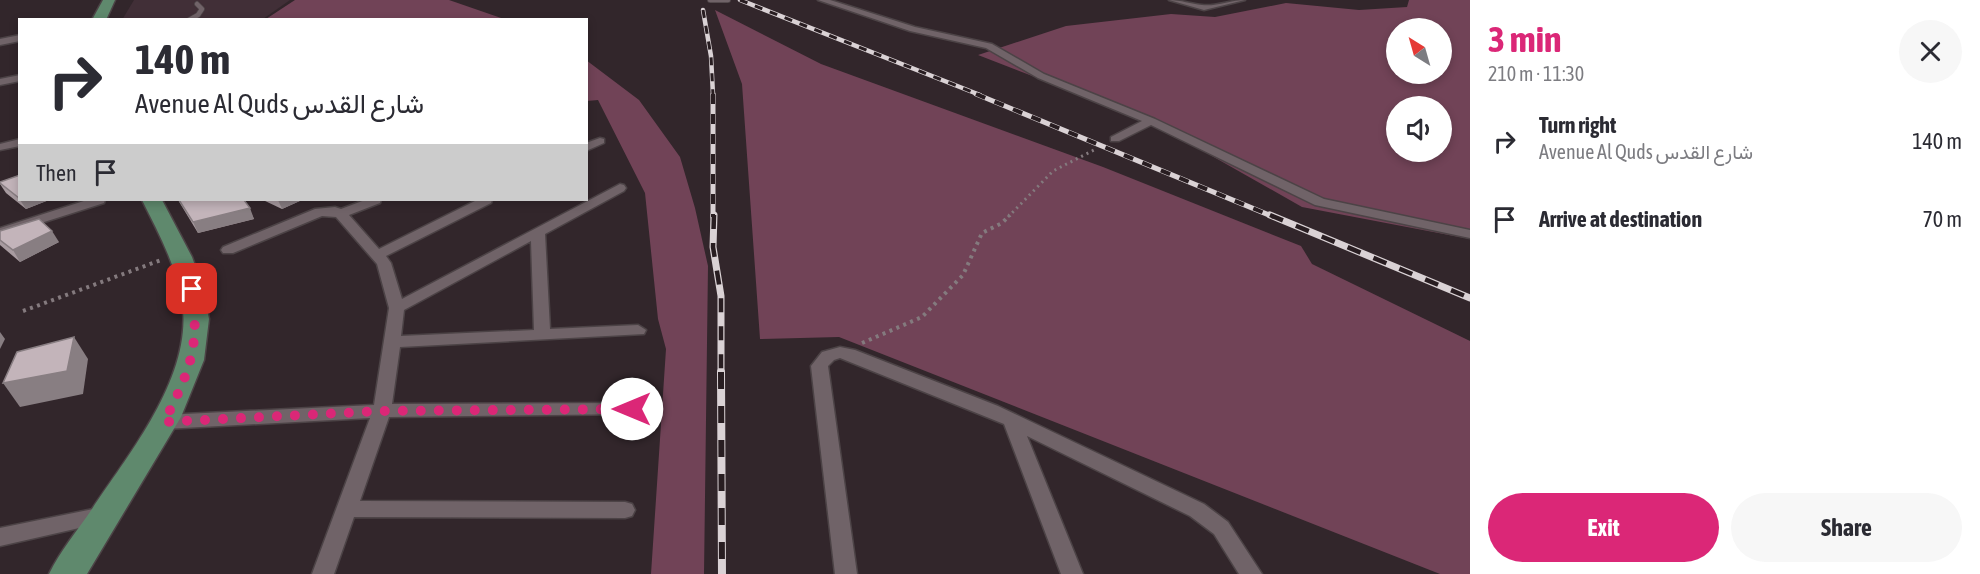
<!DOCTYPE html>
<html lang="en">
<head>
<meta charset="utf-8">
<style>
  :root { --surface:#fff; --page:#f7f7f7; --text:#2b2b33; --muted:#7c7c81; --accent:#db2777 }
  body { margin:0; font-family:"Asap Condensed",Vazirmatn,sans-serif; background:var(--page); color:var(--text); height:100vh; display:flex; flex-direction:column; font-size:22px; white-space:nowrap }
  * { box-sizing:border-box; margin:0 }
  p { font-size:20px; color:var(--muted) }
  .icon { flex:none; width:33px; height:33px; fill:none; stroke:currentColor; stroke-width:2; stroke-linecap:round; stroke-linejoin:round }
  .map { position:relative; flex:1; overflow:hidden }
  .panel { display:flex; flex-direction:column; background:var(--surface); width:510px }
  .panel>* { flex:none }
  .hud { position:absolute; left:18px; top:18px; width:570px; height:183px; border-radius:0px; box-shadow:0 3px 9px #0003; background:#fff; color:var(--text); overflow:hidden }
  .needle { width:39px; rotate:323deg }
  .fabs { position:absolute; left:1386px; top:18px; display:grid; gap:12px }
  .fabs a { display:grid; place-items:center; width:66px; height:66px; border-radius:50%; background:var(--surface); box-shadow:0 3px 9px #0003; font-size:30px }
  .pin { position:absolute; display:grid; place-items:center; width:51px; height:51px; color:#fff; margin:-26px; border-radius:12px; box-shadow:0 3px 9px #0006 }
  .me { position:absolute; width:66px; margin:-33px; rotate:270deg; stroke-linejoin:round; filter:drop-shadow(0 0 4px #0008) }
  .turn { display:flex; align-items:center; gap:21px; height:126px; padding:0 18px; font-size:27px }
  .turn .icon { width:78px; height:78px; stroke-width:2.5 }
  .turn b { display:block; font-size:42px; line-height:51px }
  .then { display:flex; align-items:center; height:57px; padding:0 18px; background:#0003; gap:12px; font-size:22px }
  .round { display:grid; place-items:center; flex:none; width:63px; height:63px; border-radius:32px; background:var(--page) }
  .overview { display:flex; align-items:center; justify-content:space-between; height:102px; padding:0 18px }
  h1 { font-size:36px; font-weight:700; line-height:45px; color:var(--accent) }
  .primary-button { display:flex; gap:12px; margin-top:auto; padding:12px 18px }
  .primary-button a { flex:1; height:69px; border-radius:36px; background:var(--accent); color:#fff; font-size:24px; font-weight:700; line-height:69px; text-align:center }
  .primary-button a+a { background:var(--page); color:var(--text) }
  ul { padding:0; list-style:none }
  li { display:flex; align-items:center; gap:18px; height:78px; padding:0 18px }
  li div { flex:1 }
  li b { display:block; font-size:22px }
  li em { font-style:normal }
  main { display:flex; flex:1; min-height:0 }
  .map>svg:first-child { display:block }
  .built { fill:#412f37 }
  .green { fill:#714357; fill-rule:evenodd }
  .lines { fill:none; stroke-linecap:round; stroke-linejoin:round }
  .lane-casing { stroke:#4c4346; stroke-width:6 }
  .street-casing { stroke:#4c4346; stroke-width:3 }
  .primary-casing { stroke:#4c4346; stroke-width:3 }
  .path-far1 { stroke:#847a7e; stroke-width:3; stroke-dasharray:2 4; stroke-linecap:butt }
  .path { stroke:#847a7e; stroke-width:4; stroke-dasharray:3 4.5; stroke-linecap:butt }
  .lane { stroke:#706368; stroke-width:4.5 }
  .street { fill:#706368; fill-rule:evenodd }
  .primary { fill:#5f896d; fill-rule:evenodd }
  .rail-far3-casing { stroke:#dad2d5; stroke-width:4.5 }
  .rail-far2-casing { stroke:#dad2d5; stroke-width:5 }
  .rail-far1-casing { stroke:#dad2d5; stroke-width:7 }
  .rail-casing { stroke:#dad2d5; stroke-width:8 }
  .rail-far3 { stroke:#281d21; stroke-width:3; stroke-dasharray:8; stroke-linecap:butt }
  .rail-far2 { stroke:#281d21; stroke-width:4; stroke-dasharray:10; stroke-linecap:butt }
  .rail-far1 { stroke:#281d21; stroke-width:4.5; stroke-dasharray:14; stroke-linecap:butt }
  .rail { stroke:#281d21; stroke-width:6; stroke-dasharray:17; stroke-linecap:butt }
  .wall { fill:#a89ba0 }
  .shaded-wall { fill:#887e82 }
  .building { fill:#c3b4ba; stroke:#887e82; stroke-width:1.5 }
  .route { stroke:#db2777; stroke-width:10; stroke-dasharray:0 18 }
</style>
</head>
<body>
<main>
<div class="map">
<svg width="1470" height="574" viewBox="0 0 1470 574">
  <rect width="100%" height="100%" fill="#32262b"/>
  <path class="built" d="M134,0h156l-27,19 -141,1z"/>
  <g class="green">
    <path d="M295,0h154l55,19h-238z"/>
    <path d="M1409,0h61v239l-168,-32 -150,-85 -174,-67 88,-29 105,-12 44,3 71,-14 73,7 48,-3zM1396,28h46v46h-46zM1396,106h46v46h-46z"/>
    <path d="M715,10l106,54 282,103 198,79 11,18 158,77v233h-30l-601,-237 -79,2 -18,-255z"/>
    <path d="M586,60l53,40 41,57 15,51 13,58 -4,308h-53l15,-225 -8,-30 -13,-126 -47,-93 -11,1z"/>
  </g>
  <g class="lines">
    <g class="lane-casing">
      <g id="lane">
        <path d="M710,0h18"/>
        <path d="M189,20l9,-5 4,-6 -5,-5"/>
      </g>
    </g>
    <g class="street-casing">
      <g id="street">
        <path d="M818,0h12l85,27 77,17 52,30 111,45 169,80 146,31v8l-155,-33 -164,-80 -32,16h-8v-4l31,-16 -104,-43 -52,-30 -76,-17z"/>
        <path d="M1169,0c12,0 22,4 33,5 13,2 29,-5 43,-5l-41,10z"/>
        <path d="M20,35v6l-20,4v-6z"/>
        <path d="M20,75v6l-20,4v-6z"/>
        <path d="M600,138l4,1v4l-18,8v-8z"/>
        <path d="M20,139v7l-20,4v-6z"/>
        <path d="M620,184l4,1 2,3 -2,3 -79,43 5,95 88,-4 8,5 -2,4 -244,13 -8,57 240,-1 6,1 3,5 -3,5 -249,3 -29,84 265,1 7,2 3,6 -3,6 -7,2 -271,-1 -20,57h-22l58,-156 -206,11 -6,-2 -3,-5 3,-5 6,-2 210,-10 15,-97 -12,-44 -41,-47 -14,-1 -89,37h-10l-2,-3 2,-3 92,-38 20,-2 6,2 24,-9h16l-1,3 -31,12 30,34 98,-49h15l-1,3 -105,53 5,7 11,36zM531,241l3,89 -133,6 3,-26z"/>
        <path d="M87,200h18l-1,3 -104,33v-8z"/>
        <path d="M840,347l15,3 143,56 206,98 24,18 34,52h-23l-25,-40 -24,-18 -163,-80 56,138h-22l-57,-150 -164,-66 -6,2 -6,6 29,208h-22l-24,-208 11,-14z"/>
        <path d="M103,507l7,2 3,6 -3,6 -110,25v-18z"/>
      </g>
    </g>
    <g class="primary-casing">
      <g id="primary">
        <path d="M103,0h12l-9,20h-14z"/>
        <path d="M142,200h20l30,57 11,31 6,31 -5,41 -23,57 -94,157h-38c11,-23 28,-43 43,-65 38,-57 102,-134 90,-208 -6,-36 -24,-69 -40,-101z"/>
      </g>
    </g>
    <path class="path-far1" d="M1008,217l45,-46 43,-22"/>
    <g class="path">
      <path d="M23,311l138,-51"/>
      <path d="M862,343l60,-26 41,-42 19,-42 20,-10 8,-8"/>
    </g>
    <use href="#lane" class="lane"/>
    <use href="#street" class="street"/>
    <use href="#primary" class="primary"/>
    <g class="rail-far3-casing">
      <g id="rail-far3">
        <path d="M740,0l240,95"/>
        <path d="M703,10l8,46 2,39"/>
      </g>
    </g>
    <g class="rail-far2-casing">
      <g id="rail-far2">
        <path d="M713,94v123"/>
        <path d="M976,94l298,123"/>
      </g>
    </g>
    <g class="rail-far1-casing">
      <g id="rail-far1">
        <path d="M714,215l-1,32 8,49v77"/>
        <path d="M1270,215l200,83"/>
      </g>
    </g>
    <g class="rail-casing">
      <path id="rail" d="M721,372l1,202"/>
    </g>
    <use href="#rail-far3" class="rail-far3"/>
    <use href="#rail-far2" class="rail-far2"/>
    <use href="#rail-far1" class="rail-far1"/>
    <use href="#rail" class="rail"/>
  </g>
  <g class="wall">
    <path d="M20,175v25h29l-23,9 -20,-16 -6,-9v-2z"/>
    <path d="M178,200h66l10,19 -56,14z"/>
    <path d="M263,200h39l-20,9z"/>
    <path d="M0,231l59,11 -39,20 -20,-17z"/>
  </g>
  <g class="shaded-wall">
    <path d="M20,200h29l-23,9z"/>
    <path d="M278,200h24l-20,9z"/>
    <path d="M250,208l4,11 -56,14 -5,-11z"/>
    <path d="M52,231l7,11 -39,20 -7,-12z"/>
    <path d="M0,332l5,7 -5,10z"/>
    <path d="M74,337l14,22 -5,35 -63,13 -17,-24z"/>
  </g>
  <g class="building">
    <path d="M20,175v23h-1l-19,-15v-1z"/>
    <path d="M179,200h65l6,8 -57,14z"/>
    <path d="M39,219l13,12 -39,19 -13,-10v-9z"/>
    <path d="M74,337l-7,34 -64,12 14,-31z"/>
  </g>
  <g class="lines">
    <path class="route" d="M192,289c8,58 -2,82 -28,133l218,-11 250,-2"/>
  </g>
</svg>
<div class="fabs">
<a><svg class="needle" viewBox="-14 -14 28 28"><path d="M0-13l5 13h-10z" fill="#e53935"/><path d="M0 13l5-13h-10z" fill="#7c7c81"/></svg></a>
<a><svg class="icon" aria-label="sound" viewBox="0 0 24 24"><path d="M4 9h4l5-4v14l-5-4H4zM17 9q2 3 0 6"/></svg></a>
</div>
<div class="pin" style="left:192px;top:289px;background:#d93025"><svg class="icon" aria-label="arrive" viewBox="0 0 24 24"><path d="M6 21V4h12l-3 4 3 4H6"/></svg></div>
<svg class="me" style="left:632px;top:409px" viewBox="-20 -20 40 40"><circle r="19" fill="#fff"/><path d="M0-13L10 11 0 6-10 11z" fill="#db2777"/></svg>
<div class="hud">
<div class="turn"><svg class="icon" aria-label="right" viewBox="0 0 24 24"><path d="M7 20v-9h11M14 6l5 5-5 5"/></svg><div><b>140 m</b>Avenue Al Quds شارع القدس</div></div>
<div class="then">Then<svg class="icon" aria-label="arrive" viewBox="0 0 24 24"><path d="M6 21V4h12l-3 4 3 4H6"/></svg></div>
</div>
</div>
<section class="panel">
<div class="overview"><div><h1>3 min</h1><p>210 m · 11:30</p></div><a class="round"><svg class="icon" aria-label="close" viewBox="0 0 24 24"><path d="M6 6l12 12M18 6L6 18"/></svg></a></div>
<ul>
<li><svg class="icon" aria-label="right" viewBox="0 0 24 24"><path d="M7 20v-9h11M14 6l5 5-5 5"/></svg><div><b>Turn right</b><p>Avenue Al Quds شارع القدس</p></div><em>140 m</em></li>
<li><svg class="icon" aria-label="arrive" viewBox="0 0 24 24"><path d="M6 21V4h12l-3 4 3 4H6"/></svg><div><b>Arrive at destination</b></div><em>70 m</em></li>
</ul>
<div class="primary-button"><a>Exit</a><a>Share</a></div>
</section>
</main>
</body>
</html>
